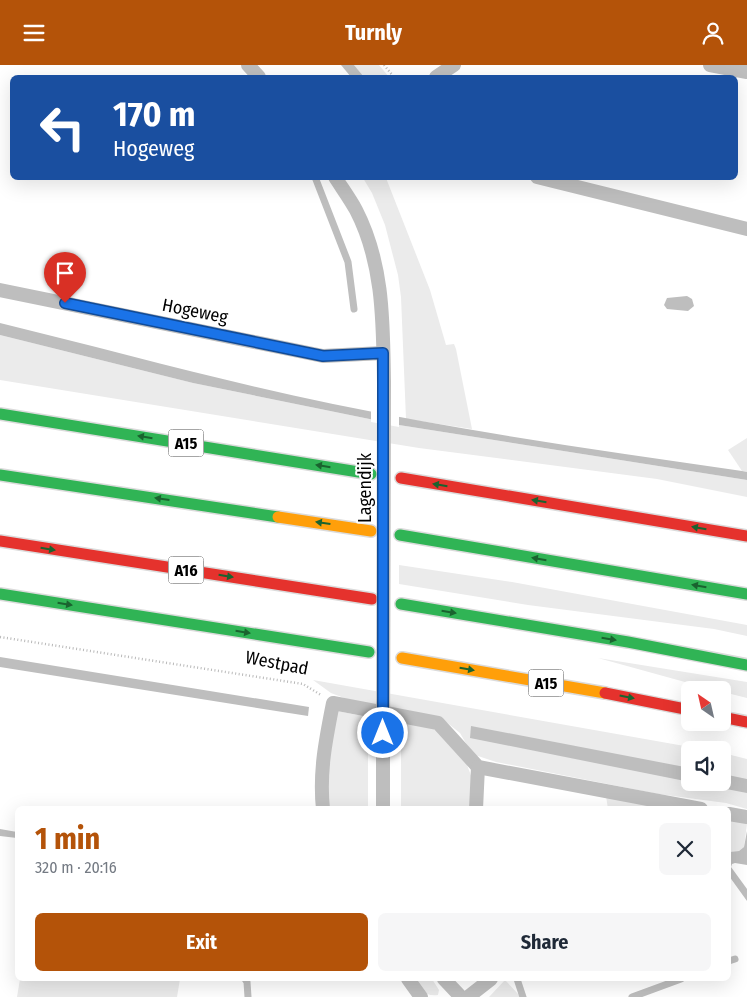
<!DOCTYPE html>
<html lang="en">
<head>
<meta charset="utf-8">
<style>
  :root { --surface:#fff; --page:#f6f6f7; --text:#1f2937; --muted:#747a83; --accent:#b45309 }
  body { margin:0; font-family:"Fira Sans Condensed",sans-serif; background:var(--page); color:var(--text); height:100vh; display:flex; flex-direction:column; font-size:19px; white-space:nowrap }
  * { box-sizing:border-box; margin:0 }
  p { font-size:16px; color:var(--muted) }
  .icon { flex:none; width:28px; height:28px; fill:none; stroke:currentColor; stroke-width:2; stroke-linecap:round; stroke-linejoin:round }
  .map { position:relative; flex:1; overflow:hidden }
  .side { position:absolute; left:15px; top:741px; width:716px; height:175px; display:flex; flex-direction:column; background:var(--surface); border-radius:8px; box-shadow:0 5px 20px #0002 }
  .side>* { flex:none }
  .guide { position:absolute; left:10px; top:10px; width:728px; height:105px; border-radius:8px; box-shadow:0 5px 20px #0002; background:#1a4fa0; color:#fff; overflow:hidden }
  .needle { width:32px; rotate:326deg }
  .tools { position:absolute; left:681px; top:616px; display:grid; gap:10px }
  .tools a { display:grid; place-items:center; width:50px; height:50px; border-radius:8px; background:var(--surface); box-shadow:0 5px 20px #0002; font-size:25px }
  .pin { position:absolute; display:grid; place-items:center; width:42px; height:42px; color:#fff; margin:-51px -21px; border-radius:50% 50% 50% 0; rotate:-45deg; box-shadow:0 0 5px #0007 }
  .pin .icon { rotate:45deg }
  .me { position:absolute; width:55px; margin:-28px; rotate:0deg; stroke-linejoin:round; filter:drop-shadow(0 0 4px #0008) }
  .turn { display:flex; align-items:center; gap:18px; height:105px; padding:0 20px; font-size:22px }
  .turn .icon { width:65px; height:65px; stroke-width:2.5 }
  .turn b { display:block; font-size:35px; line-height:42px }
  .round { display:grid; place-items:center; flex:none; width:52px; height:52px; border-radius:8px; background:var(--page) }
  .headline { display:flex; align-items:center; justify-content:space-between; height:85px; padding:0 20px }
  h1 { font-size:30px; font-weight:700; line-height:38px; color:var(--accent) }
  .action { display:flex; gap:10px; margin-top:auto; padding:10px 20px }
  .action a { flex:1; height:58px; border-radius:8px; background:var(--accent); color:#fff; font-size:20px; font-weight:700; line-height:58px; text-align:center }
  .action a+a { background:var(--page); color:var(--text) }
  header { display:flex; justify-content:space-between; align-items:center; height:65px; padding:0 20px; background:var(--accent); color:#fff; font-size:22px; font-weight:700 }
  .map>svg:first-child { display:block }
  .green { fill:#ebebeb }
  .water { fill:#bebebe }
  .pier { fill:#fff }
  .lines { fill:none; stroke-linecap:round; stroke-linejoin:round }
  .fast-casing { stroke:#dbdbdb; stroke-width:14 }
  .slow-casing { stroke:#dbdbdb; stroke-width:14 }
  .jam-casing { stroke:#dbdbdb; stroke-width:14 }
  .path { stroke:#b9b9b9; stroke-width:2.5; stroke-dasharray:1 2.5; stroke-linecap:butt }
  .lane { stroke:#bebebe; stroke-width:7 }
  .street { stroke:#bebebe; stroke-width:14 }
  .fast { stroke:#30b455; stroke-width:11 }
  .slow { stroke:#ff9f0a; stroke-width:11 }
  .jam { stroke:#e5322d; stroke-width:11 }
  .street-bridge { stroke:#bebebe; stroke-width:14 }
  .oneway { fill:#1a632f }
  .route-casing { stroke:#114b97; stroke-width:12 }
  .route { stroke:#1a73e8; stroke-width:9 }
  .labels { text-anchor:middle; stroke-width:4; stroke-linejoin:round; paint-order:stroke }
  .shield { fill:#fff; stroke:#4c4c4c; stroke-width:1 }
  .shield-label { font-size:16px; font-weight:bold; fill:#000 }
  .street-label { font-size:18px; fill:#000; stroke:#fff }
</style>
</head>
<body>
<header><svg class="icon" aria-label="menu" viewBox="0 0 24 24"><path d="M4 6h16M4 12h16M4 18h16"/></svg>Turnly<svg class="icon" aria-label="person" viewBox="0 0 24 24"><circle cx="12" cy="8" r="4"/><path d="M4 21q1-7 8-7t8 7"/></svg></header>
<div class="map">
<svg width="747" height="932" viewBox="0 0 747 932">
  <rect width="100%" height="100%" fill="#fff"/>
  <g class="green">
    <path d="M354,0h25l10,12h-25z"/>
    <path d="M363,113h23l44,112 16,55 8,-1 2,5 16,80 -66,-10 -5,-122 -3,-22 -13,-50 -13,-32z"/>
    <path d="M0,270l193,48 206,42 348,55v17l-90,-18 -238,-31 -419,-68z"/>
    <path d="M747,373v34l-5,-1 -14,-21z"/>
    <path d="M399,500l113,17 235,43v11l-33,-7 -186,-24 -129,-21z"/>
    <path d="M598,593l149,24v16l-24,-6 -1,-2 -19,-3z"/>
    <path d="M313,615l394,70h-17v33h32l1,-30 24,6v50l-21,-6 -68,-9 -162,-32 -21,-7 -8,-10 -7,-12 -15,-12 -93,-20 -21,-8z"/>
    <path d="M337,646l31,6v92h-39l-2,-48z"/>
    <path d="M401,655l36,10 29,32 7,19v28h-72z"/>
    <path d="M606,731l69,13h-67z"/>
    <path d="M729,754l17,3 1,2 -3,23 -5,4 -10,1z"/>
    <path d="M20,914h160l-3,18h-160z"/>
    <path d="M413,914h19l7,11 -1,5c-13,2 -18,-6 -25,-16z"/>
    <path d="M505,915l16,17h-32z"/>
  </g>
  <g class="water">
    <path d="M341,0h13l10,12h-13z"/>
    <path d="M687,231l5,3 2,7 -6,5 -21,-2 -3,-4 3,-7z"/>
    <path d="M0,258c111,27 221,58 333,81 135,28 272,47 409,67l5,1v8l-348,-55 -206,-42 -193,-48z"/>
    <path d="M0,592l309,50 -1,9 -308,-49z"/>
    <path d="M471,661l219,42v14l-220,-44z"/>
    <path d="M723,709l24,5v14l-52,-10h27z"/>
    <path d="M0,764l17,3v6l-17,-2z"/>
    <path d="M747,766v34l-12,-2 -3,1 -1,3 16,22v12l-18,-25v-24l10,-1 5,-4z"/>
  </g>
  <path class="pier" d="M371,344l28,6v12l-28,-5z"/>
  <g class="lines">
    <g class="fast-casing">
      <g id="fast">
        <path d="M0,349l371,60"/>
        <path d="M0,410l278,42"/>
        <path d="M400,470l347,59"/>
        <path d="M0,529l369,58"/>
        <path d="M401,539l227,38 119,23"/>
      </g>
    </g>
    <g class="slow-casing">
      <g id="slow">
        <path d="M278,452l93,14"/>
        <path d="M402,593l203,35"/>
      </g>
    </g>
    <g class="jam-casing">
      <g id="jam">
        <path d="M401,413l346,58"/>
        <path d="M0,476l372,58"/>
        <path d="M605,628l85,17"/>
        <path d="M722,652l25,5"/>
      </g>
    </g>
    <g class="path">
      <path d="M384,0l10,12"/>
      <path d="M0,572l303,47 18,11"/>
    </g>
    <g class="lane">
      <path d="M315,112l33,85 6,47"/>
      <path d="M729,896l6,-2"/>
      <path d="M245,914l2,3 1,15"/>
      <path d="M517,914l6,18"/>
      <path d="M632,932l49,-18"/>
    </g>
    <g class="street">
      <path d="M248,0l11,12"/>
      <path d="M710,0l37,7"/>
      <path d="M436,12l18,-12"/>
      <path d="M335,112c7,11 15,22 21,33 28,54 27,114 28,173"/>
      <path d="M537,112l210,52"/>
      <path d="M0,225l323,66 60,-3"/>
      <path d="M383,687v57"/>
      <path d="M323,744c-4,-37 3,-71 10,-106l105,20 40,44 223,42"/>
      <path d="M476,744l2,-42"/>
      <path d="M729,749l18,3"/>
      <path d="M408,914l13,18"/>
      <path d="M444,914l17,18"/>
      <path d="M468,932l23,-18"/>
    </g>
    <use href="#fast" class="fast"/>
    <use href="#slow" class="slow"/>
    <use href="#jam" class="jam"/>
    <path class="street-bridge" d="M383,687l1,-369"/>
  </g>
  <defs><path id="oneway-solid" d="M-6-.8H1V-3.2L6.5 0L1 3.2V.8H-6Z" transform="scale(1.25)"/></defs>
  <g class="oneway">
    <use href="#oneway-solid" transform="translate(145 372) rotate(-171)"/>
    <use href="#oneway-solid" transform="translate(323 401) rotate(-171)"/>
    <use href="#oneway-solid" transform="translate(440 420) rotate(-171)"/>
    <use href="#oneway-solid" transform="translate(162 434) rotate(-172)"/>
    <use href="#oneway-solid" transform="translate(539 436) rotate(-171)"/>
    <use href="#oneway-solid" transform="translate(323 458) rotate(-172)"/>
    <use href="#oneway-solid" transform="translate(699 463) rotate(-170)"/>
    <use href="#oneway-solid" transform="translate(48 484) rotate(9)"/>
    <use href="#oneway-solid" transform="translate(539 494) rotate(-170)"/>
    <use href="#oneway-solid" transform="translate(226 511) rotate(9)"/>
    <use href="#oneway-solid" transform="translate(699 521) rotate(-170)"/>
    <use href="#oneway-solid" transform="translate(65 539) rotate(9)"/>
    <use href="#oneway-solid" transform="translate(449 547) rotate(9)"/>
    <use href="#oneway-solid" transform="translate(243 567) rotate(9)"/>
    <use href="#oneway-solid" transform="translate(609 574) rotate(9)"/>
    <use href="#oneway-solid" transform="translate(467 604) rotate(10)"/>
    <use href="#oneway-solid" transform="translate(627 632) rotate(11)"/>
  </g>
  <g class="lines">
    <g class="route-casing">
      <path id="route" d="M65,238l258,53 60,-3v380"/>
    </g>
    <use href="#route" class="route"/>
  </g>
  <g class="labels">
    <g class="shield">
      <rect x="168.5" y="364.5" width="35" height="27" rx="4"/>
      <rect x="168.5" y="491.5" width="35" height="27" rx="4"/>
      <rect x="528.5" y="604.5" width="35" height="27" rx="4"/>
    </g>
    <g class="shield-label">
      <text x="186" y="384">A15</text>
      <text x="186" y="511">A16</text>
      <text x="546" y="624">A15</text>
    </g>
    <g class="street-label">
      <text transform="translate(195 246) rotate(11)" y="6">Hogeweg</text>
      <text transform="translate(365 423) rotate(-90)" y="6">Lagendijk</text>
      <text transform="translate(277 598) rotate(11)" y="6">Westpad</text>
    </g>
  </g>
</svg>
<div class="tools">
<a><svg class="needle" viewBox="-14 -14 28 28"><path d="M0-13l5 13h-10z" fill="#e53935"/><path d="M0 13l5-13h-10z" fill="#747a83"/></svg></a>
<a><svg class="icon" aria-label="sound" viewBox="0 0 24 24"><path d="M4 9h4l5-4v14l-5-4H4zM17 9q2 3 0 6"/></svg></a>
</div>
<div class="pin" style="left:65px;top:238px;background:#d93025"><svg class="icon" aria-label="arrive" viewBox="0 0 24 24"><path d="M6 21V4h12l-3 4 3 4H6"/></svg></div>
<svg class="me" style="left:383px;top:668px" viewBox="-20 -20 40 40"><circle r="17" fill="#1a73e8" stroke="#fff" stroke-width="3"/><path d="M0-11L8 9 0 5-8 9z" fill="#fff"/></svg>
<div class="guide">
<div class="turn"><svg class="icon" aria-label="left" viewBox="0 0 24 24"><path d="M17 20v-9H6M10 6l-5 5 5 5"/></svg><div><b>170 m</b>Hogeweg</div></div>
</div>
<section class="side">
<div class="headline"><div><h1>1 min</h1><p>320 m · 20:16</p></div><a class="round"><svg class="icon" aria-label="close" viewBox="0 0 24 24"><path d="M6 6l12 12M18 6L6 18"/></svg></a></div>
<div class="action"><a>Exit</a><a>Share</a></div>
</section>
</div>
</body>
</html>
